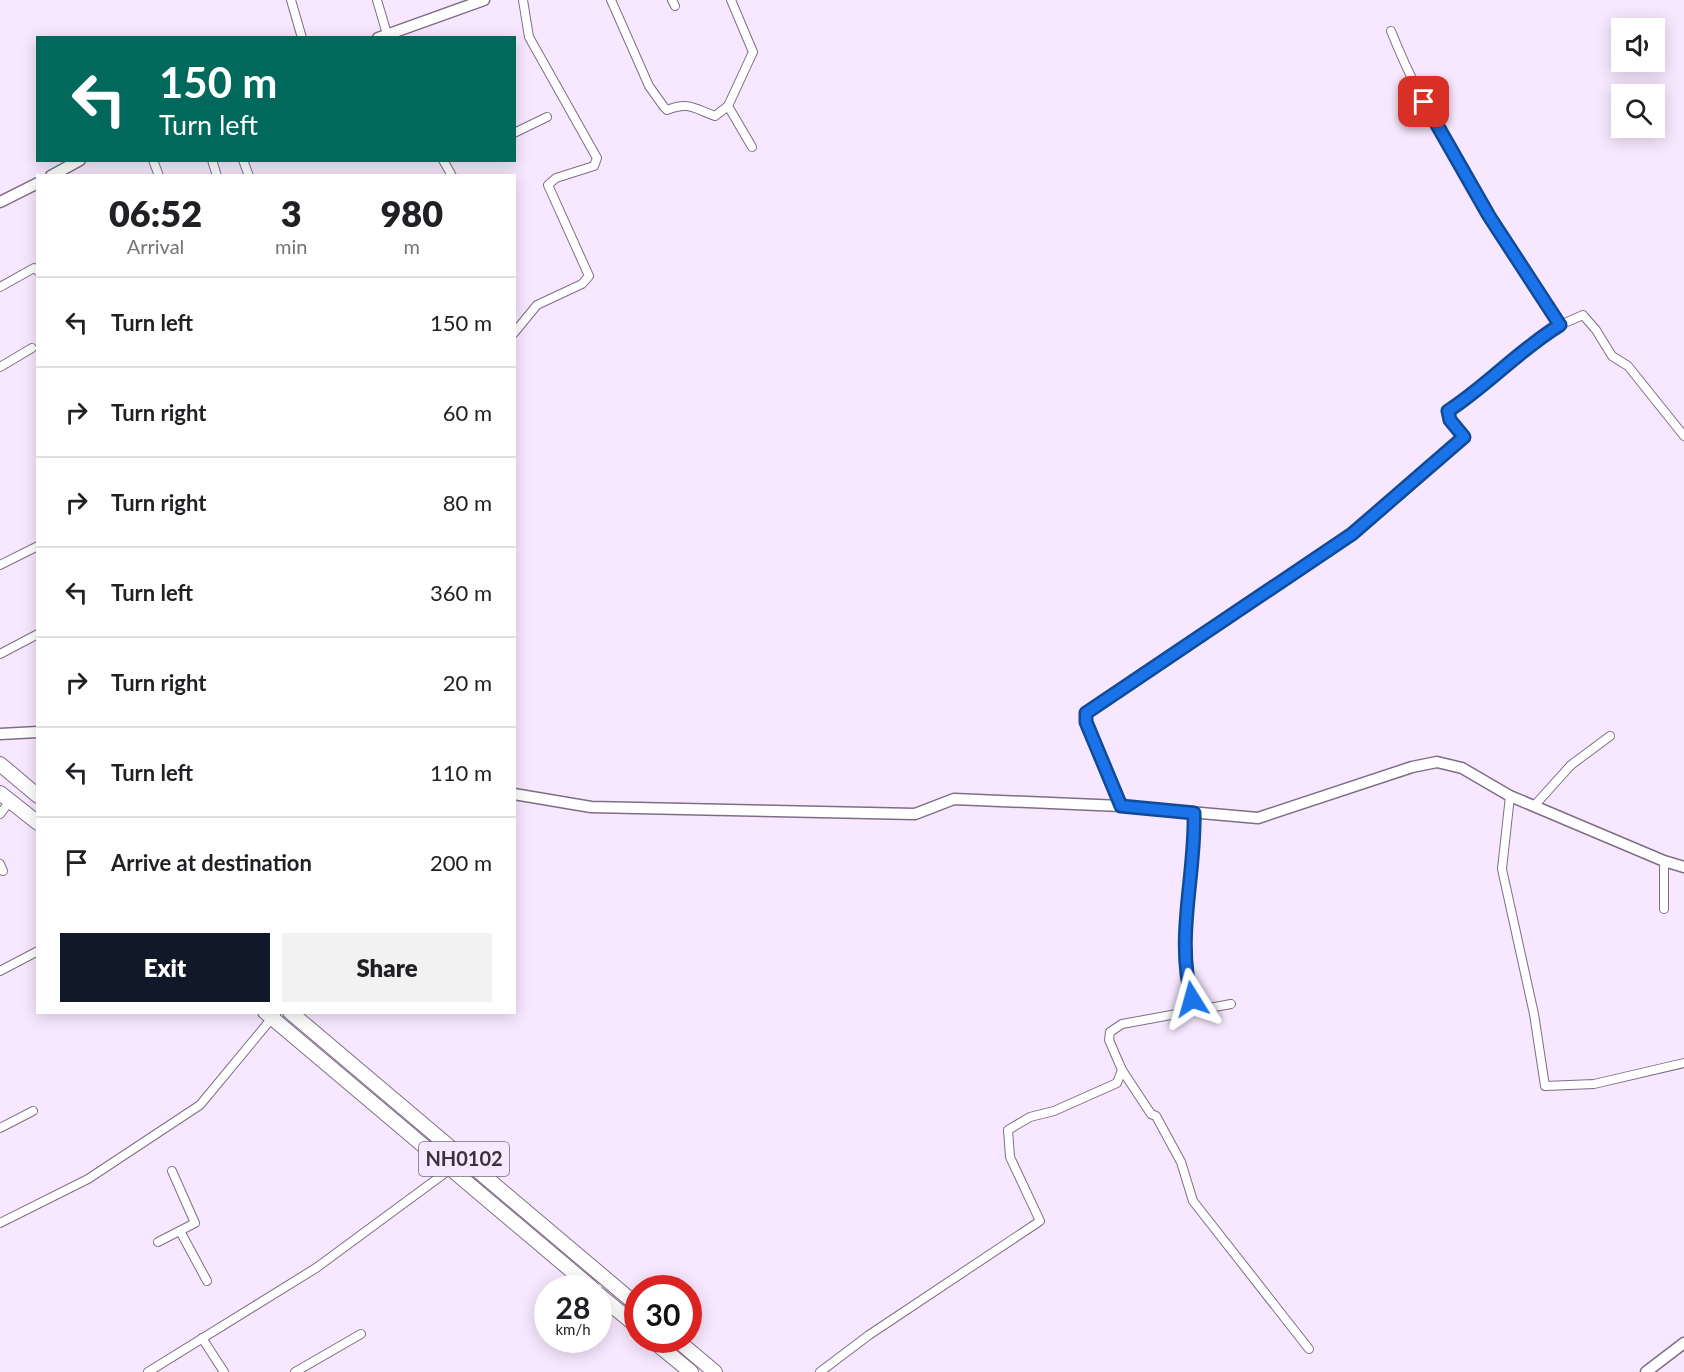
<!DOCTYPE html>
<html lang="en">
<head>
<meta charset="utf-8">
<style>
  :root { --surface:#fff; --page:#f2f2f2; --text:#202124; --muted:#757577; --line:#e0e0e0; --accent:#111827 }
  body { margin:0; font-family:Lato,sans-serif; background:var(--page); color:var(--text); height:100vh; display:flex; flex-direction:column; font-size:22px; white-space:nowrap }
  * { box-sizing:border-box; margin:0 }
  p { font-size:20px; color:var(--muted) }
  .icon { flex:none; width:33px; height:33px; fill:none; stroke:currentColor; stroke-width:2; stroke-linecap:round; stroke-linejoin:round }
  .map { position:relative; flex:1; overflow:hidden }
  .panel { position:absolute; left:36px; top:174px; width:480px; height:840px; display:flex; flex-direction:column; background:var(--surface); border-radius:0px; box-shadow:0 3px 15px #0003 }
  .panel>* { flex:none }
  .top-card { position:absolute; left:36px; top:36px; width:480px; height:126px; border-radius:0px; box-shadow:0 3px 15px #0003; background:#00695c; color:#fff; overflow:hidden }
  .fabs { position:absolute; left:1611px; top:18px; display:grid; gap:12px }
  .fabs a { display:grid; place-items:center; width:54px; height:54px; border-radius:0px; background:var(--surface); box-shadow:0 3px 15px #0003; font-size:30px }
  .speed { position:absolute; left:534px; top:1275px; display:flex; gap:12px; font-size:30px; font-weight:700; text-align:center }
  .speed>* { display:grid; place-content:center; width:78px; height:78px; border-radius:50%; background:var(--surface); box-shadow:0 3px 15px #0003; line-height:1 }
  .speed small { font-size:15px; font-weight:400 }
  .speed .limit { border:9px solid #d22; background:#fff; color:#111 }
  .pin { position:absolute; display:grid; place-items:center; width:51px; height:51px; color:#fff; margin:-26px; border-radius:12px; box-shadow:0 3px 9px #0006 }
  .me { position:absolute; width:66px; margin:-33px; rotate:352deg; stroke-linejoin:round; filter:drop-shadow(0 0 4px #0008) }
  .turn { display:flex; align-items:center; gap:21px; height:126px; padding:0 24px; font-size:27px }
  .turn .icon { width:78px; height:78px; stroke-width:2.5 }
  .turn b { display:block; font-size:42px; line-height:51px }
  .eta { display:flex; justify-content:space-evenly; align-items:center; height:102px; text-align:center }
  .eta b { font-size:36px; font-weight:800; line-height:42px }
  .primary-button { display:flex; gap:12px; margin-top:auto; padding:12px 24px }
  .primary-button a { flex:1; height:69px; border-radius:0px; background:var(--accent); color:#fff; font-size:24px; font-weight:800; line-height:69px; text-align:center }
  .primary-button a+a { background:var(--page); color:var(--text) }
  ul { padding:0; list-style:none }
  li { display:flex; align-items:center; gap:18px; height:90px; padding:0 24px; border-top:2px solid var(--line) }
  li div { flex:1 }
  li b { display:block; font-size:22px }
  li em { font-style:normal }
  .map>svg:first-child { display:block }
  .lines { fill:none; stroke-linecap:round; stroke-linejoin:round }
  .minor-casing { stroke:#7f6d86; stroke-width:10 }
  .tertiary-casing { stroke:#7f6d86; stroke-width:13 }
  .trunk-casing { stroke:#7f6d86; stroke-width:16 }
  .minor { stroke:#fff; stroke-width:8 }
  .tertiary { stroke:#fff; stroke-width:10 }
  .trunk { stroke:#fff; stroke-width:14 }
  .route-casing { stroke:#114b97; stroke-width:15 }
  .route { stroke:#1a73e8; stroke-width:10 }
  .labels { text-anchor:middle; stroke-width:6; stroke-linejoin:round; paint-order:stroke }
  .shield { fill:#f8e8ff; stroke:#726977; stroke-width:1.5 }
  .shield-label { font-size:20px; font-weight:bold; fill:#39323d }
</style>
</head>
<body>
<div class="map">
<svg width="1684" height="1372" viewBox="0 0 1684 1372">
  <rect width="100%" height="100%" fill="#f8e8ff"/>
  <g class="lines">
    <g class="minor-casing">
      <g id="minor">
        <path d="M291,0l11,38"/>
        <path d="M377,0l10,34"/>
        <path d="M611,0l38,86 15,21 3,3c22,-9 28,-1 48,6l13,-10"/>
        <path d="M672,0l3,6"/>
        <path d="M731,0l22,52 -25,54 24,41"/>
        <path d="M1391,31c42,105 108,200 169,294l23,-10 13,15 16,26 16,10 56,70"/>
        <path d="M514,133l33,-16"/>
        <path d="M153,160l6,16"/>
        <path d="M212,160l5,16"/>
        <path d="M243,160l6,16"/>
        <path d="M443,160l9,16"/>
        <path d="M0,287l34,-19 4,3"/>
        <path d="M514,333l23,-28 45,-21 7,-8 -41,-91 8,-7 38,-12 3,-8 -68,-121 -6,-37"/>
        <path d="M0,367l32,-19"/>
        <path d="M0,565l38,-19"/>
        <path d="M0,654l38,-20"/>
        <path d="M1510,796l-8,73 32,145 11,72 49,-2 90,-21"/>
        <path d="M1121,806l-35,-84v-9l266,-179 112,-97 -14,-17 -2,-9c39,-26 71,-61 112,-86"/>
        <path d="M1534,806l37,-41 39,-29"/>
        <path d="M1194,813l-3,71 -6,31 3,72 11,24"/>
        <path d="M0,814l10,-13"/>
        <path d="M1664,861v48"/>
        <path d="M0,864l3,7"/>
        <path d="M0,971l38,-20"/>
        <path d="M1122,1070l29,44 5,2 25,46 12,39 116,148"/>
        <path d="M0,1128l33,-17"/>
        <path d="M0,1223l88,-44 112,-74 77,-93"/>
        <path d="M180,1231l27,50"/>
        <path d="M158,1242l37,-19 -23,-52"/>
        <path d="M202,1338l22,34"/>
        <path d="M148,1372l168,-104 148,-109"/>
        <path d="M295,1372l66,-38"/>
        <path d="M820,1372l49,-37 171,-114 -30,-64 -2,-27 22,-13 24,-6 63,-28 5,-13 -13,-30 1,-8 12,-8 109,-20"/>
      </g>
    </g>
    <g class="tertiary-casing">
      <g id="tertiary">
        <path d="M378,38l106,-38"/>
        <path d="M51,176l29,-16"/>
        <path d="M0,202l38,-19"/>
        <path d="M0,734l38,-2"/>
        <path d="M514,794l77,13 324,7 39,-15 167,7 137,12 154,-51 25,-5 25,6 48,28 154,65 20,6"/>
        <path d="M1646,1372l38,-29"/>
      </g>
    </g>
    <g class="trunk-casing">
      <g id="trunk">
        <path d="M0,764l38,32"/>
        <path d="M0,793l38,30"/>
        <path d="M265,1012l327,276"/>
        <path d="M290,1012l348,294"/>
        <path d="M598,1294l40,33"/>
        <path d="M652,1340l39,32"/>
        <path d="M677,1340l38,32"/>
      </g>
    </g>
    <use href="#minor" class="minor"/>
    <use href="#tertiary" class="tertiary"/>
    <use href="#trunk" class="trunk"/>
  </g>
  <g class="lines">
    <g class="route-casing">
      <path id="route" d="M1192,999c-17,-61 4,-125 2,-186l-73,-7 -35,-84v-9l266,-179 112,-97 -14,-17 -2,-9c40,-26 71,-61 112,-86l-71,-109 -65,-114"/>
    </g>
    <use href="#route" class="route"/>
  </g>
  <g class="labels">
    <rect class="shield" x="419" y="1142" width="90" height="34" rx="4.5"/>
    <g class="shield-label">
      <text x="464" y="1166">NH0102</text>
    </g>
  </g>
</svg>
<div class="fabs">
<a><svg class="icon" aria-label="sound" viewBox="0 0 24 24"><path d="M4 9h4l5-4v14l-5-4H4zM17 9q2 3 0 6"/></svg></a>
<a><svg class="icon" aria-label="search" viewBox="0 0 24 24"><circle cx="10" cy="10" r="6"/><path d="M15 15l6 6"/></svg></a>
</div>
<div class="speed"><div>28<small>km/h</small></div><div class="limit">30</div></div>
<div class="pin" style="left:1424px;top:102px;background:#d93025"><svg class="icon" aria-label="arrive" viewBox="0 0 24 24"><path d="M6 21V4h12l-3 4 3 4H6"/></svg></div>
<svg class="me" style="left:1192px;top:999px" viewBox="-20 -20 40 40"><path d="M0-17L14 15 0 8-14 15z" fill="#1a73e8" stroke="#fff" stroke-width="4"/></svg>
<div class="top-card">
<div class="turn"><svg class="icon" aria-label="left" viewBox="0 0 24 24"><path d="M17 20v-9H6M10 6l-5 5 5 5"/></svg><div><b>150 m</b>Turn left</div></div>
</div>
<section class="panel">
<div class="eta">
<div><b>06:52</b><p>Arrival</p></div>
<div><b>3</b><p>min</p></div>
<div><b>980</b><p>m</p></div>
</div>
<ul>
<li><svg class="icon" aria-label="left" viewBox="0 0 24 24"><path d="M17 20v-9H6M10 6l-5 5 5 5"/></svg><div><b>Turn left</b></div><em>150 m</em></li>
<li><svg class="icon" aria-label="right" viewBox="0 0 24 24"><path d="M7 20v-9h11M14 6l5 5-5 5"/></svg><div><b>Turn right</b></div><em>60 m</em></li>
<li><svg class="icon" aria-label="right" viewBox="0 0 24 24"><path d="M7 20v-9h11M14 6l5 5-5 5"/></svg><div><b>Turn right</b></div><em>80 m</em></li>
<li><svg class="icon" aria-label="left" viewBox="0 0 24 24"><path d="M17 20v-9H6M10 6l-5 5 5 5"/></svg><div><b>Turn left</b></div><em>360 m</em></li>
<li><svg class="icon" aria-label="right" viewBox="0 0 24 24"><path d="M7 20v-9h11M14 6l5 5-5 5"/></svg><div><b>Turn right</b></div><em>20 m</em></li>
<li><svg class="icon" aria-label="left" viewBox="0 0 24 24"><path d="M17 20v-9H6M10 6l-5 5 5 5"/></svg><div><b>Turn left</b></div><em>110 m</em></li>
<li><svg class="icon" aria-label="arrive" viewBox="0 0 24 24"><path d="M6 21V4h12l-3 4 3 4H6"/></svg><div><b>Arrive at destination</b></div><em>200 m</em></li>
</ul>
<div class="primary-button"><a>Exit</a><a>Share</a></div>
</section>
</div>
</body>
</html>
